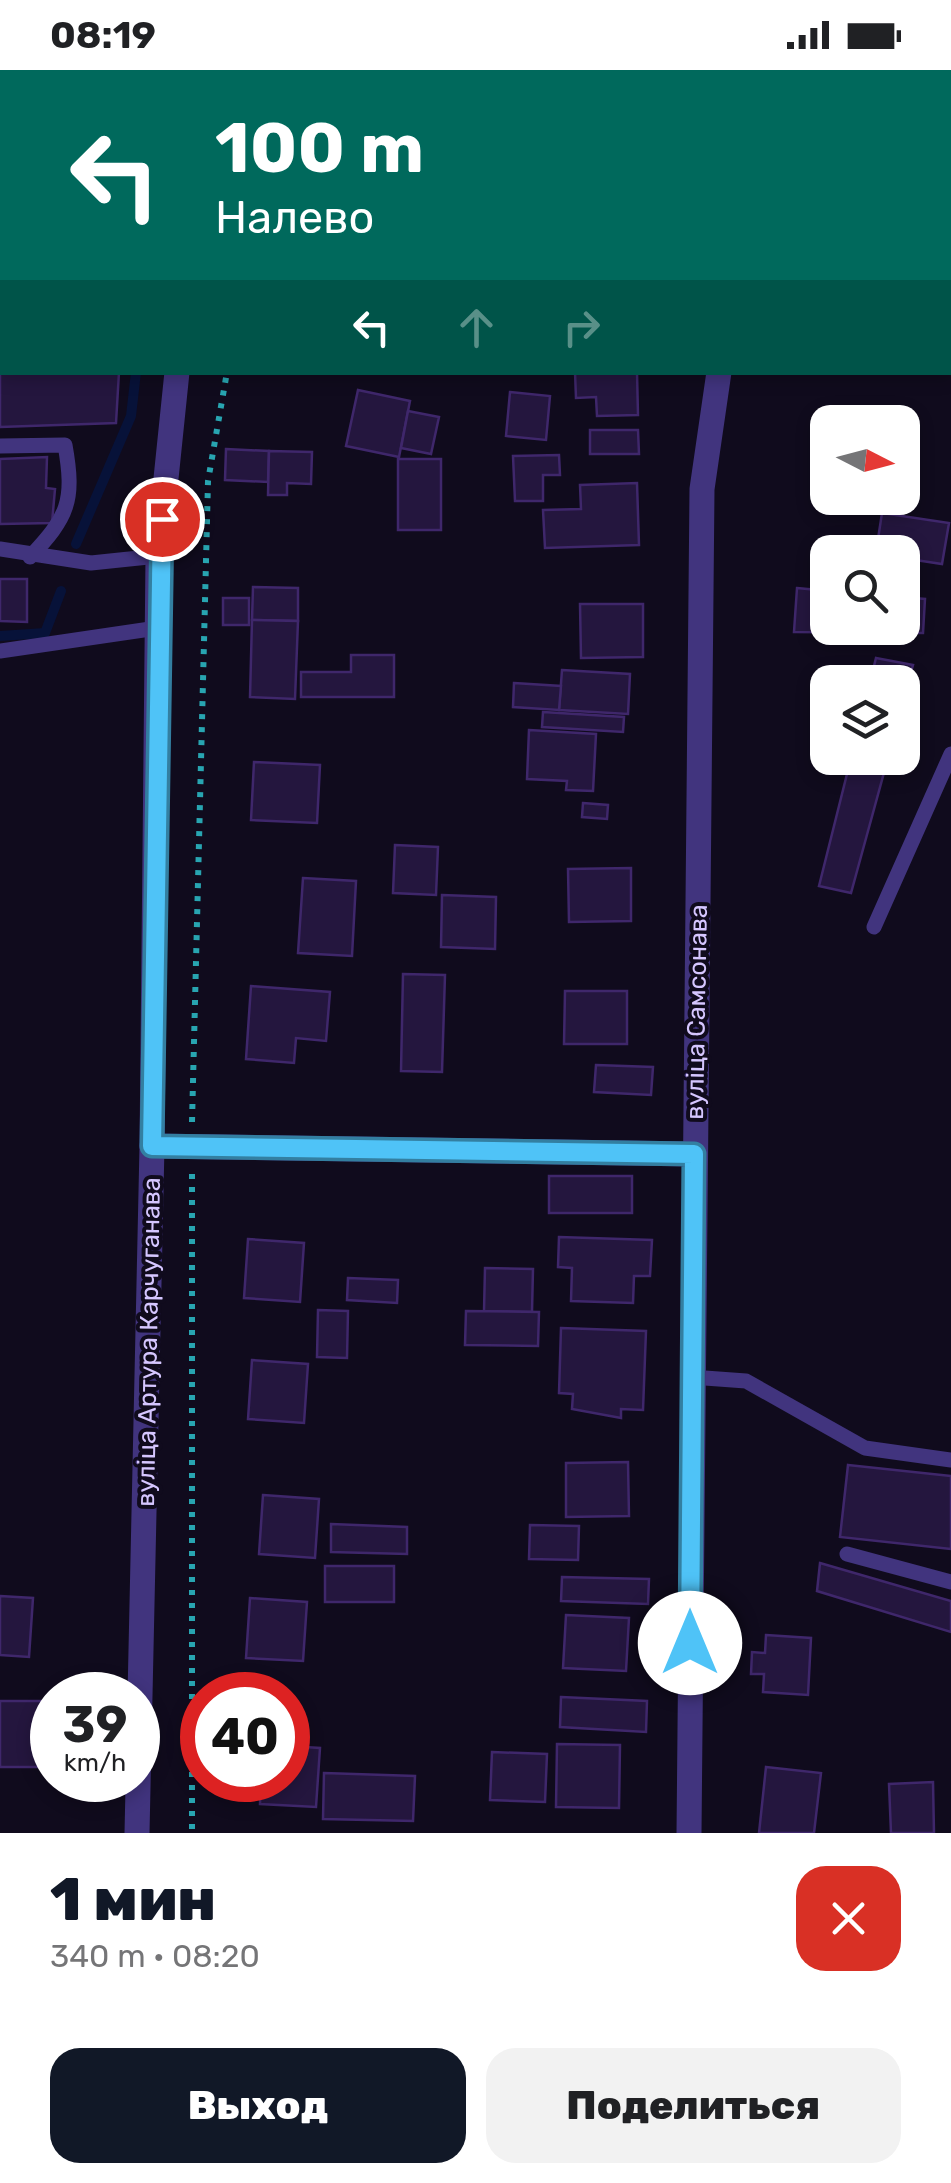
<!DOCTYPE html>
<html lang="ru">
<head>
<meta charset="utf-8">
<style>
  :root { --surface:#fff; --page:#f2f2f2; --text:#202124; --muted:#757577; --accent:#111827 }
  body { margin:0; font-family:Rubik,sans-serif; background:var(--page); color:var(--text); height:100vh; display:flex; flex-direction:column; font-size:38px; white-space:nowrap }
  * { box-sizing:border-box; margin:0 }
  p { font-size:32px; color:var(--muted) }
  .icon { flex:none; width:55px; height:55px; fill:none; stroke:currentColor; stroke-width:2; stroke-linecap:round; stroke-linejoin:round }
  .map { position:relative; height:1763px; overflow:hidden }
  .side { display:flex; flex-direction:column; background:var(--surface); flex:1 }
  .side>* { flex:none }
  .hud { position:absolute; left:0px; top:0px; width:952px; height:305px; box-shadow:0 5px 15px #0003; background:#00695c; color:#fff; overflow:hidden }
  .needle { width:65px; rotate:96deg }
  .tools { position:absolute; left:810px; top:335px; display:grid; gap:20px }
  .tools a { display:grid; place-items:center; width:110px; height:110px; border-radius:20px; background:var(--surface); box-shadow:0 5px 15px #0003; font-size:50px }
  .speed { position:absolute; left:30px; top:1602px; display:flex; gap:20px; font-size:50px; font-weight:700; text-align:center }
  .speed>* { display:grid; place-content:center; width:130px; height:130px; border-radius:50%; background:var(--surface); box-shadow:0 5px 15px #0003; line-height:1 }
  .speed small { font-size:25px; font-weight:400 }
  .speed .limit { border:15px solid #d22; background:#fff; color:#111 }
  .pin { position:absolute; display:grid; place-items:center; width:85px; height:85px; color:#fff; margin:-42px; border:5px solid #fff; border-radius:50%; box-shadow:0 2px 10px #0007 }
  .me { position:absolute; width:110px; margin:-55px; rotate:0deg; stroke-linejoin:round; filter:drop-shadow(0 0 8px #0008) }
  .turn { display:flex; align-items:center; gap:35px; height:210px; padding:0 50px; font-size:45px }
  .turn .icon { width:130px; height:130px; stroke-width:2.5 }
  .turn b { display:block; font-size:70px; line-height:85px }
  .lanes { display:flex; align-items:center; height:95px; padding:0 50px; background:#0003; justify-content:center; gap:50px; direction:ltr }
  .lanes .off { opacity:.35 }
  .round { display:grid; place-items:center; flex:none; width:105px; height:105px; border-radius:30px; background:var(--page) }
  .headline { display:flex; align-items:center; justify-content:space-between; height:170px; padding:0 50px }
  h1 { font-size:60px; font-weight:800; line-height:75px; color:var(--accent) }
  .primary-button { display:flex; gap:20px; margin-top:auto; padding:20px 50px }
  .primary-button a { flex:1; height:115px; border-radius:30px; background:var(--accent); color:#fff; font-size:40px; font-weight:800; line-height:115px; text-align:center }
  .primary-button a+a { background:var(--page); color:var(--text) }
  .status { display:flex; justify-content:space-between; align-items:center; height:70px; padding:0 50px; background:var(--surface); direction:ltr }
  .status svg { height:28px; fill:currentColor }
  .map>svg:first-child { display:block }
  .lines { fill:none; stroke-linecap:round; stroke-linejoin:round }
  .stream { stroke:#071239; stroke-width:10 }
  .building { fill:#24163e; stroke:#3f276b; stroke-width:2.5 }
  .path { stroke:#28a5b1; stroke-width:6; stroke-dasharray:5 8; stroke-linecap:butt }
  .service { stroke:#41347e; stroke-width:15 }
  .minor { stroke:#41347e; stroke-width:25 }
  .tertiary { stroke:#41347e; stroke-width:25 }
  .route-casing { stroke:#337fa1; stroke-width:25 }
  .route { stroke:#4fc3f7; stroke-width:18 }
  .labels { text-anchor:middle; stroke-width:8; stroke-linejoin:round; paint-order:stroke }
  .street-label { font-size:25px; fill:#d5c6ff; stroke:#100b1d }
</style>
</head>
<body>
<div class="status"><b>08:19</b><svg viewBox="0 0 49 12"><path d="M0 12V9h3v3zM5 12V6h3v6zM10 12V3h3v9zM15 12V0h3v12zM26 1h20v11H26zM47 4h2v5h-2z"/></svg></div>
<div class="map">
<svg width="951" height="1763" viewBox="0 0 951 1763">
  <rect width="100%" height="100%" fill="#100b1d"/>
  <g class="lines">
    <g class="stream">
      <path d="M76,474l55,-128 5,-44"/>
      <path d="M0,566l45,-3 16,-42"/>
    </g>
  </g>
  <g class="building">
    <path d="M0,291l2,11h117l-3,51 -116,4z"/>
    <path d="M575,302h62l1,43 -41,1 -1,-19 -20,1z"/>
    <path d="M358,320l52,11 -11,56 -53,-11z"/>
    <path d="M510,322l40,4 -4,44 -40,-4z"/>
    <path d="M408,341l31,6 -8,37 -30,-6z"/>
    <path d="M590,360h48l1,24h-49z"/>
    <path d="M226,379l43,2 -1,31 -43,-2z"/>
    <path d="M269,381l43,1 -1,32 -24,-1v12h-19z"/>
    <path d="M559,385l1,20h-17v26h-28l-2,-45z"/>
    <path d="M47,387l-1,31 9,1 -3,34 -52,1v-65z"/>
    <rect x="398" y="389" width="43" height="71"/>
    <path d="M637,413l2,62 -94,3 -2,-38 38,-1 -1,-24z"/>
    <path d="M882,443l67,10 -7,41 -40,-6v-6h-26z"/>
    <path d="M0,509h27v43l-27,-1z"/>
    <path d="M253,517l45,1v33l-46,-1z"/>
    <path d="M797,518l31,3v37h74v-31l23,2 -2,34 -129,-1z"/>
    <rect x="223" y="528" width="26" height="27"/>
    <path d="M580,534h63v53l-62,1z"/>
    <path d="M252,550l46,1 -3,78 -45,-2z"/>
    <path d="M351,585h43v42h-93v-25h50z"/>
    <path d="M876,588l37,7 -11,38v-21h-32z"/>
    <path d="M562,600l68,4 -2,40 -69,-4z"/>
    <path d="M514,613l47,3 -2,24 -46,-3z"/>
    <path d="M543,642l81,5 -1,15 -81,-5z"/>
    <path d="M529,660l67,4 -3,57 -27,-1 1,-9 -40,-2z"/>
    <path d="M851,688h37l-37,135 -32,-7z"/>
    <path d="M254,692l66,3 -3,58 -66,-3z"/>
    <path d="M583,733l25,2 -1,14 -25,-2z"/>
    <path d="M395,775l43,2 -2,48 -43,-2z"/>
    <path d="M631,798v53l-62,1 -1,-53z"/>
    <path d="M303,808l53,3 -4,75 -54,-3z"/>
    <path d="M442,825l54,2 -1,52 -54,-2z"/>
    <path d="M403,904l42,1 -3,97 -41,-1z"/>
    <path d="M251,916l79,6 -4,49 -30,-3 -2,25 -48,-4z"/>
    <path d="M565,921h62v53h-63z"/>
    <path d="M596,995l57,2 -2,28 -57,-3z"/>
    <rect x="549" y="1106" width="83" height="37"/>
    <path d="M559,1167l93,3 -2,36h-16l-1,27 -62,-2 1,-33 -14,-1z"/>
    <path d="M248,1169l56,4 -4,59 -56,-4z"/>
    <path d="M485,1198l48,1 -1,43 -48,-1z"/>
    <path d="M348,1208l50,2 -1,23 -50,-3z"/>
    <path d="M318,1240l30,1 -1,47 -30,-1z"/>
    <path d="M466,1241l73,1 -1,34 -73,-1z"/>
    <path d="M561,1258l85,3 -3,79 -22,-1v9l-49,-9 1,-15 -14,-1z"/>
    <path d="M252,1290l56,4 -4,59 -56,-4z"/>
    <path d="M628,1392l1,54 -63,1v-54z"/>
    <path d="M848,1395l103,11v73l-111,-12z"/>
    <path d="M263,1425l56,4 -4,59 -56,-4z"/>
    <path d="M331,1454l76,3v27l-76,-2z"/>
    <path d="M530,1455l49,1 -1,34 -49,-1z"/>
    <path d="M820,1493l131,38v31l-134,-41z"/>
    <rect x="325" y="1496" width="69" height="36"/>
    <path d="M562,1507l87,2 -1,25 -87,-3z"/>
    <path d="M0,1526l33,2 -4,59 -29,-2z"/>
    <path d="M250,1528l57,4 -4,59 -57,-3z"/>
    <path d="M566,1545l63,3 -3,53 -63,-3z"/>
    <path d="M766,1565l45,3 -3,57 -45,-3 1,-18h-13l1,-22 13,1z"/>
    <path d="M561,1627l86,4 -1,31 -86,-5z"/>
    <rect x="0" y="1631" width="52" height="66"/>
    <path d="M557,1674l63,1 -1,63 -63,-1z"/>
    <path d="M288,1676l32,2 -4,59 -56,-3 1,-24h27z"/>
    <path d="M492,1682l55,2 -2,48 -55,-2z"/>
    <path d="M766,1697l55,6 -7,60h-55z"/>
    <path d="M324,1703l91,3 -2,45 -90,-2z"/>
    <path d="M933,1712l1,51h-43l-2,-49z"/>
  </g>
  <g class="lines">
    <g class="path">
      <path d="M751,0l2,2"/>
      <path d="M192,1052l16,-641 19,-109"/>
      <path d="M192,1104v659"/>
    </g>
    <g class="service">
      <path d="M41,0v2"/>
      <path d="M0,183h2"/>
      <path d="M0,271h2"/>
      <path d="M0,376l65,-1c10,56 3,72 -35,112"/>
      <path d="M0,479l91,14 67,-7"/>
      <path d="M0,581l157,-23"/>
      <path d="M874,857l77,-173"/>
      <path d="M691,1307l55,4 119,67 86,12"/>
      <path d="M847,1484l104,28"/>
    </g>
    <g class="minor">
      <path d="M676,0l2,2"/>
      <path d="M238,2v-2"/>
      <path d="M152,1076l542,8"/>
      <path d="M137,1763l15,-687 6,-590 19,-184"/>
    </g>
    <g class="tertiary">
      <path d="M0,39h2"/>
      <path d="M950,270h1"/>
      <path d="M689,1763l13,-1344 17,-117"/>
    </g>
  </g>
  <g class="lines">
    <g class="route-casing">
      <path id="route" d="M162,449l-10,627 542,8 -4,489"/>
    </g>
    <use href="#route" class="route"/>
  </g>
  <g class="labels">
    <g class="street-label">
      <text transform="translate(696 942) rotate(-89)" y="9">вуліца Самсонава</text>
      <text transform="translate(148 1272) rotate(-89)" y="9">вуліца Артура Карчуганава</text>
    </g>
  </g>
</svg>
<div class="tools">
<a><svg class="needle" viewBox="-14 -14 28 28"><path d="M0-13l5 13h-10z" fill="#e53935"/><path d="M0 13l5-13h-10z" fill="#757577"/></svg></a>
<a><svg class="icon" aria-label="search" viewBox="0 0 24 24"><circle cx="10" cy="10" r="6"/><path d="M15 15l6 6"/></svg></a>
<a><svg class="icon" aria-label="layers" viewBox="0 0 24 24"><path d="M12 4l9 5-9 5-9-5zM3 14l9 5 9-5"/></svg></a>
</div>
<div class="speed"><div>39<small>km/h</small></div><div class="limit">40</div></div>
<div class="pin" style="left:162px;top:449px;background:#d93025"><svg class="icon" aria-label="arrive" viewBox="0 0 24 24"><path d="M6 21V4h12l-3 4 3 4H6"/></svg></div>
<svg class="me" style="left:690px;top:1573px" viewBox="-20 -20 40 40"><circle r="19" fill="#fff"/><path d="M0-13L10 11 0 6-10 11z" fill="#4fc3f7"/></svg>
<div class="hud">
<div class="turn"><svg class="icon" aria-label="left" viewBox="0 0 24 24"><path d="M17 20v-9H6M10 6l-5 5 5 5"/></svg><div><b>100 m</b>Налево</div></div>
<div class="lanes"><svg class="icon" aria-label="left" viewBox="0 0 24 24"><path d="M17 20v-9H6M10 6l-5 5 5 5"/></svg><svg class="icon off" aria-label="ahead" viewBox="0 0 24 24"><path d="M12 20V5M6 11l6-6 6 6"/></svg><svg class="icon off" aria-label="right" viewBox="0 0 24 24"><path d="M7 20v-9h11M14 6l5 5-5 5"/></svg></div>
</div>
</div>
<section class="side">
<div class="headline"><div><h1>1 мин</h1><p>340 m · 08:20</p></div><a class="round" style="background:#d93025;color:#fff"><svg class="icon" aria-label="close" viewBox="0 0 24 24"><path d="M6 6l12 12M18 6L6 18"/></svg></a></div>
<div class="primary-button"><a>Выход</a><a>Поделиться</a></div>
</section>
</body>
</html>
